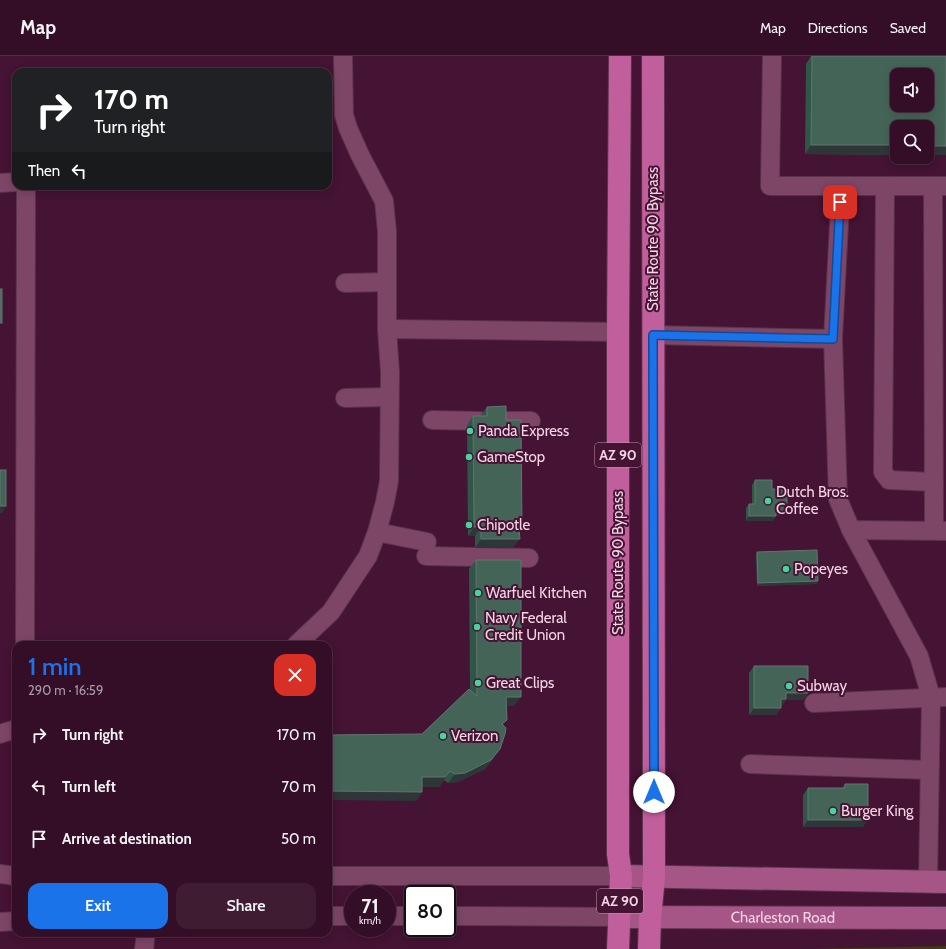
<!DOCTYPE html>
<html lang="en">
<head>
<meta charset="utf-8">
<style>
  :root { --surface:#340e26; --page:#3f1c32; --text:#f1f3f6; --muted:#a99ca7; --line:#4e2e43; --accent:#1a73e8 }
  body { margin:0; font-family:Cabin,sans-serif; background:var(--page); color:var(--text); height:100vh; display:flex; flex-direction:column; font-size:15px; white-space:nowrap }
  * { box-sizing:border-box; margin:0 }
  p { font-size:13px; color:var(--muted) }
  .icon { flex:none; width:22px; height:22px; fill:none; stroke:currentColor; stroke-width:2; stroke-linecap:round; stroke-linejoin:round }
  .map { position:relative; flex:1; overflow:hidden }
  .sheet { position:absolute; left:12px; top:585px; width:320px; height:296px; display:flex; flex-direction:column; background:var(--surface); border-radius:12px; box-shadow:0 2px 10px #0003,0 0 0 1px var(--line) }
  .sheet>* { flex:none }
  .banner { position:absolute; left:12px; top:12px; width:320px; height:122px; border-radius:12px; box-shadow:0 2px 10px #0003,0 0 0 1px var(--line); background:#202124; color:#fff; overflow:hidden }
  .controls { position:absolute; left:890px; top:12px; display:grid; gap:8px }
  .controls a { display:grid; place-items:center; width:44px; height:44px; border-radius:8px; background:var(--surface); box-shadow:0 2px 10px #0003,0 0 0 1px var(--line); font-size:20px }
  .speed { position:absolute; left:344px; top:829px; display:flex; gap:8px; font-size:20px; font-weight:700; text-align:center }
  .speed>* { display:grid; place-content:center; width:52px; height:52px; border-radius:50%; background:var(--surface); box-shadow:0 2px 10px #0003,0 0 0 1px var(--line); line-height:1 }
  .speed small { font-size:10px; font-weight:400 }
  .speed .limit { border:2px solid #111; border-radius:6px; background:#fff; color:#111 }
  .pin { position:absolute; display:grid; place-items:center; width:34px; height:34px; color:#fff; margin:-17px; border-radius:8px; box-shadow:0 2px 6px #0006 }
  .me { position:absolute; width:44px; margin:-22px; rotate:0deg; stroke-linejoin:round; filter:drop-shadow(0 0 3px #0008) }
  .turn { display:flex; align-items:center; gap:14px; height:84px; padding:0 16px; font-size:18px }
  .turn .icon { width:52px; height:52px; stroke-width:2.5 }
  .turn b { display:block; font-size:28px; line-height:34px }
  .then { display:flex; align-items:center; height:38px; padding:0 16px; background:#0003; gap:8px; font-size:15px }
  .round { display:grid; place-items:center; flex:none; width:42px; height:42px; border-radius:12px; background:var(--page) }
  .overview { display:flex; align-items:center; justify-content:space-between; height:68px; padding:0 16px }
  h1 { font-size:24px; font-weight:600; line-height:30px; color:var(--accent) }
  .button { display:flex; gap:8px; margin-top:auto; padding:8px 16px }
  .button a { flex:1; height:46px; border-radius:12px; background:var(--accent); color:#fff; font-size:16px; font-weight:600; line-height:46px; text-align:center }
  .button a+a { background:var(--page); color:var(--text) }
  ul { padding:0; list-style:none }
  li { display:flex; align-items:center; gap:12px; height:52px; padding:0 16px }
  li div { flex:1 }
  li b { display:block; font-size:15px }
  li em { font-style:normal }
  header { display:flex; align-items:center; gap:24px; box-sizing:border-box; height:56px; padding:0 20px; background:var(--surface); border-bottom:1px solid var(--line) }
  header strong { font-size:19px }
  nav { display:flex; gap:22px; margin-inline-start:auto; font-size:14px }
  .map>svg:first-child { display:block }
  .green { fill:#3f3b0f }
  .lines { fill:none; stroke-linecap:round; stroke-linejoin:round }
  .minor-casing { stroke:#5a334b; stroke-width:20 }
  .major-casing { stroke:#5a334b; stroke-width:24 }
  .highway-casing { stroke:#5a334b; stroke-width:24 }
  .minor { stroke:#7d4667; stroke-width:18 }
  .major { stroke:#a65587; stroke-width:22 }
  .highway { stroke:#c15f9c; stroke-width:22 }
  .wall { fill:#305647 }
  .shaded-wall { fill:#2f3638 }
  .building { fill:#456458; stroke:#60766e; fill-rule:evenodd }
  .route-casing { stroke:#114b97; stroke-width:10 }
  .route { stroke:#1a73e8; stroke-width:7 }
  .poi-dot { fill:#45d49f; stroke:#451333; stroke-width:1.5 }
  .labels { text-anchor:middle; stroke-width:4; stroke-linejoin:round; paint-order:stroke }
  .shield { fill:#451333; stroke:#c09ab0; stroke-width:1 }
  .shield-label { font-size:14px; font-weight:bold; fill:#f4d4e5 }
  .street-label { font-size:15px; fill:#f4d4e5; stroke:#451333 }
  .poi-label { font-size:15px; fill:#f4d4e5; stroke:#451333; text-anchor:start }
</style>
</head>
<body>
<header>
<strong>Map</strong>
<nav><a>Map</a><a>Directions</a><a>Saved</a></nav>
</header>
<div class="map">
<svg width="946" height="893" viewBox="0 0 946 893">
  <rect width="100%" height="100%" fill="#451333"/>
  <path class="green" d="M946,890v3h-137z"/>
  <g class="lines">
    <g class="minor-casing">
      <g id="minor">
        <path d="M772,0l-2,130h176"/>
        <path d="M0,127l16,-1"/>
        <path d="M841,130l-8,153 5,160 13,31 68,126 12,41 -3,185"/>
        <path d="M885,130l-2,286 6,8 45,2"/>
        <path d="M933,130l1,344"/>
        <path d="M345,227l42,-1"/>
        <path d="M387,273l231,3"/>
        <path d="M653,279l180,4"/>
        <path d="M345,342l44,-1"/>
        <path d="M432,364l48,1"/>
        <path d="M499,365h32"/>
        <path d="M851,474l94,1"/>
        <path d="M377,476l50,10"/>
        <path d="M426,500l103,2"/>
        <path d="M25,589l1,-459"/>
        <path d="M296,589l35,-33 37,-56 9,-24 8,-30 4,-21 1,-109 -3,-43v-98l-3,-30 -24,-46 -12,-27 -4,-13 -1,-59"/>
        <path d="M814,647l132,-6"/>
        <path d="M0,678l16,-5"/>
        <path d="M750,708l179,6"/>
        <path d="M0,818l16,2"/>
        <path d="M328,820h293"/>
        <path d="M328,860h25"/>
        <path d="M387,860h26"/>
        <path d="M447,860l172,1"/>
        <path d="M0,866l16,-1"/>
        <path d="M144,893l2,-16"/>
      </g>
    </g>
    <g class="major-casing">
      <g id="major">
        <path d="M621,820l325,6"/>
        <path id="s1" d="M619,861l327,1"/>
      </g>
    </g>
    <g class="highway-casing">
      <g id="highway">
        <path d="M618,893l3,-73 -3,-22v-522l2,-276"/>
        <path d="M649,893l1,-31 4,-41 -1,-821"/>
      </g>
    </g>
    <use href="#minor" class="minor"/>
    <use href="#major" class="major"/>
    <use href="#highway" class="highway"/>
  </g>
  <g class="wall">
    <path d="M811,0h135v99h-19l-30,-28v28l-92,-1 1,-90z"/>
    <path d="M487,351l19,13 14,112 -7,16h-38v-12h-7l-1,-111 6,-9h7z"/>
    <path d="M755,424l17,9 15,22 -3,5h-8l-3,5h-27v-13l3,-4h3v-19z"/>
    <path d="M757,496l61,29 -2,3 -59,2 -1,-31z"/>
    <path d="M476,504l38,146h-7l-4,19 -10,34 -8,10 -27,13 -10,1 -4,-3 -5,7h-17v5l-6,9 6,-67 48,-44 -1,-121z"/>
    <path d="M754,610l54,27 -5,7h-17l-5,6v2l-5,7h-27v-42z"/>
    <path d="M845,728l18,43h-60v-32l5,-7h34z"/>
  </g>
  <g class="shaded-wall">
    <path d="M811,89h86v10l-92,-1z"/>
    <rect x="927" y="90" width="19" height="9"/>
    <path d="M0,450h6l-4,7h-2z"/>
    <path d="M776,455h11l-3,5h-8l-3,5h-27l3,-5z"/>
    <path d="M474,471h7l-6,9h-7z"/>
    <path d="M481,483h39l-7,9h-38z"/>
    <path d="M818,525l-2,3 -59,2 1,-3z"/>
    <path d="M786,637h22l-5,7h-17l-4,6h-6z"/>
    <path d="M506,641h15l-7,9h-14z"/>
    <path d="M754,652h27l-5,7h-27z"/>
    <path d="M500,693l-15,20 -27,13 -10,1 7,-9z"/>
    <path d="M450,715l-11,16h-23l6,-10z"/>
    <path d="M328,735l94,1 -6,9 -88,-1z"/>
    <path d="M808,764h60l-5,7h-60z"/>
  </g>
  <g class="building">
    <path d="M812,0h134v90h-19v-19h-30v18h-86zM897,19h30v30h-30z"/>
    <rect x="0" y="233" width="2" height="34"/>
    <path d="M506,350v14h15l1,108h-3l1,11h-39v-12h-7l-1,-111h14v-9z"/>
    <rect x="0" y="414" width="6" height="36"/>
    <path d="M755,424h17v9h15v22h-11v5h-27v-12h6z"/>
    <path d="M817,494l1,31 -60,2 -1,-31z"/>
    <path d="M476,504h45v137h-15l1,23 -5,4 4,4 -1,6 -5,15 -9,11 -26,13 -10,1 -5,-3 -5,6h-23v15l-94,-1v-56l94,-1 47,-45 8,7z"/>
    <path d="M754,610h54v27h-22v6h-5v9h-27z"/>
    <path d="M845,728h23v36h-60v-32h37z"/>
  </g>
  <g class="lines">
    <g class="route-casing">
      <path id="route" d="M654,736l-1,-457 180,4 7,-137"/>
    </g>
    <use href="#route" class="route"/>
  </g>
  <g class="poi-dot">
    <circle cx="470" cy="375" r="4"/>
    <circle cx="469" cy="401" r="4"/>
    <circle cx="768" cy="445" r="4"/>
    <circle cx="469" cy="469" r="4"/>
    <circle cx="786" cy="513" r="4"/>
    <circle cx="478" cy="537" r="4"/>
    <circle cx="477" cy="571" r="4"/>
    <circle cx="478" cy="627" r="4"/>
    <circle cx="789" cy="630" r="4"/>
    <circle cx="443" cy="680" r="4"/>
    <circle cx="833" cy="755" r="4"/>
  </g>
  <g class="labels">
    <g class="shield">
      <rect x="595" y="387" width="46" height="24" rx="3"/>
      <rect x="597" y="833" width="46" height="24" rx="3"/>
    </g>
    <g class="shield-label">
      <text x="618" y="404">AZ 90</text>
      <text x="620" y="850">AZ 90</text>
    </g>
    <g class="street-label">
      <text transform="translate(653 183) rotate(-90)" y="5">State Route 90 Bypass</text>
      <text transform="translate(618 507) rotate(-90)" y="5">State Route 90 Bypass</text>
      <text dy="5" stroke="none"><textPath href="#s1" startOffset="164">Charleston Road</textPath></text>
    </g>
    <g class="poi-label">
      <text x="478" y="380">Panda Express</text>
      <text x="477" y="406">GameStop</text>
      <text x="776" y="441">Dutch Bros.<tspan x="776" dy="17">Coffee</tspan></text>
      <text x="477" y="474">Chipotle</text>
      <text x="794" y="518">Popeyes</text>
      <text x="486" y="542">Warfuel Kitchen</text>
      <text x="485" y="567">Navy Federal<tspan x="485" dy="17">Credit Union</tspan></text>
      <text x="486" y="632">Great Clips</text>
      <text x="797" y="635">Subway</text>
      <text x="451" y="685">Verizon</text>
      <text x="841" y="760">Burger King</text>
    </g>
  </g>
</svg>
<div class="controls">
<a><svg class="icon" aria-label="sound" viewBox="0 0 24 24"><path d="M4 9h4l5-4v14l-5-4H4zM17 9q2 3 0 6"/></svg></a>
<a><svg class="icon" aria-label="search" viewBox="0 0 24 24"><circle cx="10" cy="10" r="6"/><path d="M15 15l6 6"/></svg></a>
</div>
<div class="speed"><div>71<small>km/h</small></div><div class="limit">80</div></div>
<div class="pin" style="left:840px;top:146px;background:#d93025"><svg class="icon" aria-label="arrive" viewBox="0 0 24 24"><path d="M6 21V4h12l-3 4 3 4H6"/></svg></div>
<svg class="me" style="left:654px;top:736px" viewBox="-20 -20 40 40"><circle r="19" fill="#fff"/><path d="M0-13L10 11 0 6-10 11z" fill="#1a73e8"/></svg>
<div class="banner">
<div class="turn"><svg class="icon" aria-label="right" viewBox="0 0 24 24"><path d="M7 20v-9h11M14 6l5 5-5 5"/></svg><div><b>170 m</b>Turn right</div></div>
<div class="then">Then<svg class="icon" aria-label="left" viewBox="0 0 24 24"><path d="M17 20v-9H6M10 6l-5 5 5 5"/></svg></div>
</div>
<section class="sheet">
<div class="overview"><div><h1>1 min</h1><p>290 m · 16:59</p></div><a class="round" style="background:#d93025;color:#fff"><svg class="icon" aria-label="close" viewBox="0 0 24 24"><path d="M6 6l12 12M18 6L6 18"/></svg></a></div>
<ul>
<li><svg class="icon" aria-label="right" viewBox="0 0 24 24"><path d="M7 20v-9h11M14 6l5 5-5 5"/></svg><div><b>Turn right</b></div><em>170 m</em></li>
<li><svg class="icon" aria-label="left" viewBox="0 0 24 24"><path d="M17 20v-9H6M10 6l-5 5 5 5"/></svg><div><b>Turn left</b></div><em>70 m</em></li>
<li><svg class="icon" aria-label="arrive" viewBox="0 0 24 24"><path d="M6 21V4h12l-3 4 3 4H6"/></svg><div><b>Arrive at destination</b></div><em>50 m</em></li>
</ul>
<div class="button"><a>Exit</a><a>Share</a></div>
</section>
</div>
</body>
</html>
